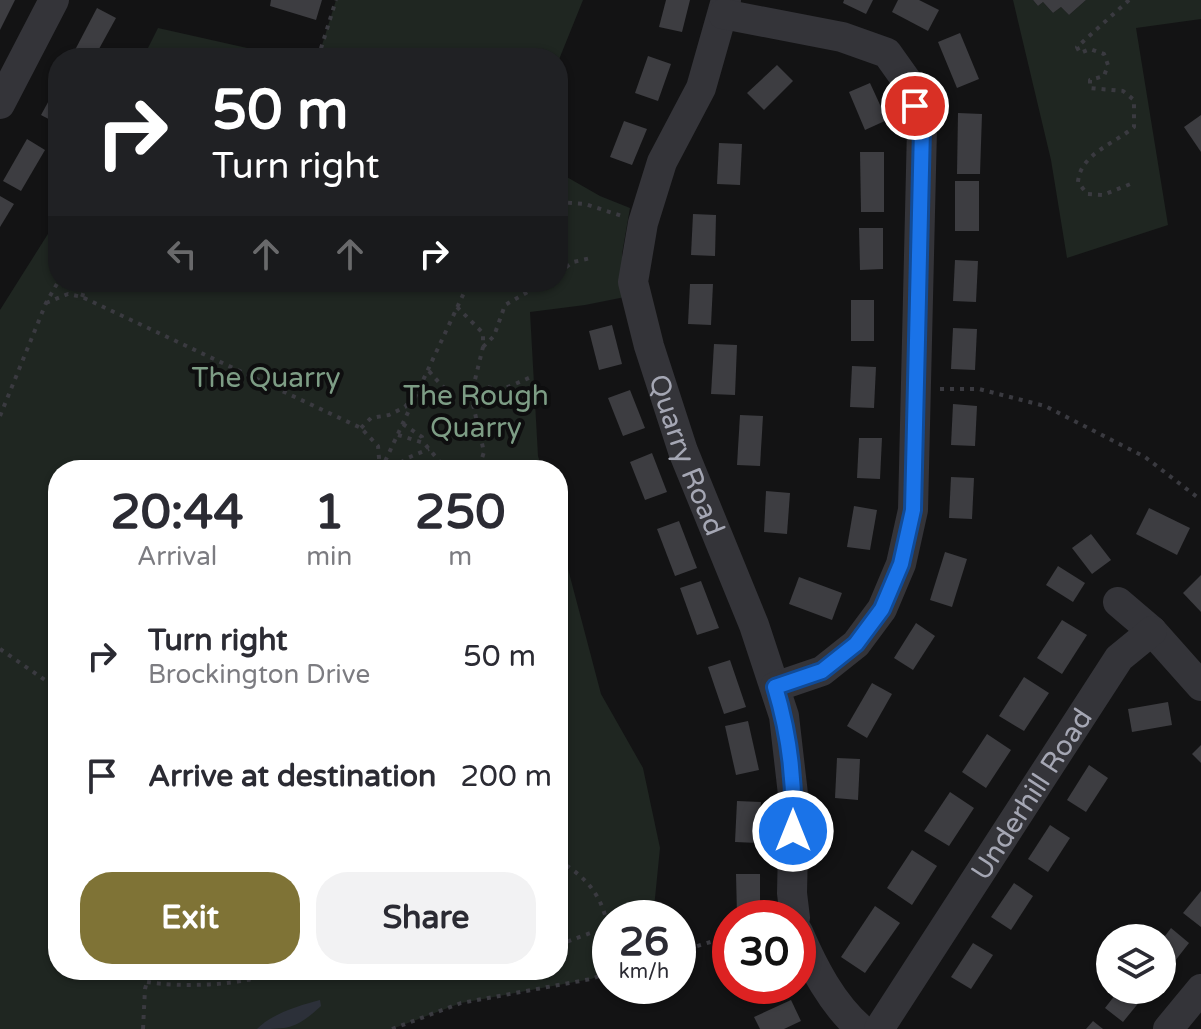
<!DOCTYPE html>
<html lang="en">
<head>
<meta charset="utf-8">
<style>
  :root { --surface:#fff; --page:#f2f2f3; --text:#2b2b33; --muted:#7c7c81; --accent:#7f7336 }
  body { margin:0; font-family:"Varela Round",sans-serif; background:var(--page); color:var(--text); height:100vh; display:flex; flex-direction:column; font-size:30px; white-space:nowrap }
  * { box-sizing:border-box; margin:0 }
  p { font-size:26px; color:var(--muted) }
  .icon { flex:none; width:44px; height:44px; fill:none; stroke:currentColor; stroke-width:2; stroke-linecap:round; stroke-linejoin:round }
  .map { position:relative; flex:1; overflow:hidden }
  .side { position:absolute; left:48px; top:460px; width:520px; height:520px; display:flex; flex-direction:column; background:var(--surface); border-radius:32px; box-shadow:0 2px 6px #0004 }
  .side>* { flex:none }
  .top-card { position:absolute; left:48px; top:48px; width:520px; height:244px; border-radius:32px; box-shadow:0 2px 6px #0004; background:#202124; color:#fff; overflow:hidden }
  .controls { position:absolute; left:1096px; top:924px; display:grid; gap:16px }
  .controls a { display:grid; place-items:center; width:80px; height:80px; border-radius:50%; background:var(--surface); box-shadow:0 2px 6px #0004; font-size:40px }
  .speed { position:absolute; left:592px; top:900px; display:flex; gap:16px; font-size:40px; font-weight:700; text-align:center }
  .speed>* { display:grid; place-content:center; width:104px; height:104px; border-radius:50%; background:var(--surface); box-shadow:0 2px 6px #0004; line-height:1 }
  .speed small { font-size:20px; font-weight:400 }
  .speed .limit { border:12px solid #d22; background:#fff; color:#111 }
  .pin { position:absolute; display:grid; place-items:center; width:68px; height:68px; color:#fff; margin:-34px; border:4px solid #fff; border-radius:50%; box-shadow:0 2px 8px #0007 }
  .me { position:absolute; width:88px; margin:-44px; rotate:0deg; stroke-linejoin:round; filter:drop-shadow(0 0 6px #0008) }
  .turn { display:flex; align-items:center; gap:28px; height:168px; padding:0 32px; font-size:36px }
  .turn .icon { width:104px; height:104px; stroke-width:2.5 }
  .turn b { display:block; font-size:56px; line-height:68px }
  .lanes { display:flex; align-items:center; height:76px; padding:0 32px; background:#0003; justify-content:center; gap:40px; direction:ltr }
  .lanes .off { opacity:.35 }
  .eta { display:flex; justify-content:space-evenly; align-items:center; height:136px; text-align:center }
  .eta b { font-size:48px; font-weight:700; line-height:56px }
  .primary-button { display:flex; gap:16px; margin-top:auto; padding:16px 32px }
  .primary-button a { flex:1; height:92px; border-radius:32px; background:var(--accent); color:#fff; font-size:32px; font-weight:700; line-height:92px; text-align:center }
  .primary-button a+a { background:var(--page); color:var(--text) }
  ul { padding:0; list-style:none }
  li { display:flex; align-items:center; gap:24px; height:120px; padding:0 32px }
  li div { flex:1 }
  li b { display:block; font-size:30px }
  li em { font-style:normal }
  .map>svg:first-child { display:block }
  .green { fill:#1f2621 }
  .water { fill:#2c3039 }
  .building { fill:#3d3d41 }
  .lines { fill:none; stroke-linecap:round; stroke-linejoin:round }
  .path { stroke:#3a3a40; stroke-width:4; stroke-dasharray:4 6; stroke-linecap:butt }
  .minor { stroke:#343439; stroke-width:30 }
  .route-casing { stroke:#114b97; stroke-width:20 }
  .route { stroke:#1a73e8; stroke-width:14 }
  .labels { text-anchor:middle; stroke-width:8; stroke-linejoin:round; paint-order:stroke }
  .park-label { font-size:28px; fill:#7d9d85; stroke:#0e0e0f }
  .street-label { font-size:28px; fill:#a5a7b4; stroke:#0e0e0f }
</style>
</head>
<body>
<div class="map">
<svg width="1201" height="1029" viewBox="0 0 1201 1029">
  <rect width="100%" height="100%" fill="#131314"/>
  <g class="green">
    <path d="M336,0h247l-25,62v-4h-240z"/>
    <path d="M1013,0h20l5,6 5,-4 10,11 8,-6 8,8 17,-15h115v19l-65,9 32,197 -101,33 -16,-98z"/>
    <path d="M158,28l133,30h-148z"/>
    <path d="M558,172l42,24 30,12 -8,46 3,43 -40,8 -55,7 8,144 4,14h-484v500h500v-439l43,163 42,74 17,80 -7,70h-43v54l-19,7 -130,24 -69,26h-392v-719l58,-92v64h500z"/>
  </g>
  <path class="water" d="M320,1000l1,6c-25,23 -32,23 -64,23 14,-15 43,-24 63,-29z"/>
  <g class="building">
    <path d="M0,0h15l-15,30z"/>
    <path d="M271,0h51l-6,20 -46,-14z"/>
    <path d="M666,0h24l-8,32 -23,-5z"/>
    <path d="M844,0h29l-7,14 -23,-11z"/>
    <path d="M898,0h21l20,10 -11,21 -36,-19z"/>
    <path d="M1033,0h53l-17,15 -8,-8 -8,6 -10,-11 -5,4z"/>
    <path d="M97,8l19,10 -22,40h-5l-14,-8z"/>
    <path d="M960,33l19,46 -22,9 -19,-46z"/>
    <path d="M648,56l23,8 -13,37 -23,-8z"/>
    <path d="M777,65l16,16 -29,29 -17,-17z"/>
    <path d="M870,83l17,37 -22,10 -16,-38z"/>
    <path d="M58,84v40l-17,-9z"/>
    <path d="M958,113l24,1 -2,60h-23z"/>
    <path d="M1201,115v37l-17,-25z"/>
    <path d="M624,121l23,8 -15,36 -22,-8z"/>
    <path d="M27,139l18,11 -24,41 -18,-10z"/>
    <path d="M719,143l23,1 -2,41 -23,-1z"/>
    <path d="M860,152h24v60h-23z"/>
    <rect x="955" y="181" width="24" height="50"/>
    <path d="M0,196l14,8 -14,23z"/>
    <path d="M693,214l23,1 -1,41 -24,-1z"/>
    <path d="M859,228h24v41l-23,1z"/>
    <path d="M955,260l23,1 -2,41 -23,-1z"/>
    <path d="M690,284h23l-2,41 -23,-1z"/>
    <rect x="851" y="300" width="23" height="41"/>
    <path d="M612,325l10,39 -23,6 -10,-39z"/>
    <path d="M953,328l24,1 -2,41 -24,-1z"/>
    <path d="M714,344l23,1 -2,50 -24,-1z"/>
    <path d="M852,366l24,1 -2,41 -24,-1z"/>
    <path d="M630,390l15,38 -22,8 -15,-38z"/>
    <path d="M953,404l24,2 -2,40 -24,-1z"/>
    <path d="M740,415l23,1 -3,50 -23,-1z"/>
    <path d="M859,438h23l-2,41 -23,-1z"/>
    <path d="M652,453l15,39 -22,8 -15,-38z"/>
    <path d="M951,477l23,1 -2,41 -23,-1z"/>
    <path d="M766,491l24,2 -3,41 -23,-2z"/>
    <path d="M854,506l23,4 -7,40 -23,-3z"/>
    <path d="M1149,508l41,20 -13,27 -41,-21z"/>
    <path d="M679,521l18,47 -22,8 -18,-47z"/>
    <path d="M1091,534l20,26 -19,14 -20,-26z"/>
    <path d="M945,552l22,7 -15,48 -22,-7z"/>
    <path d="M1058,566l27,17 -12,19 -27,-17z"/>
    <path d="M1201,575v37l-18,-19z"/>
    <path d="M799,577l43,16 -10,27 -43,-16z"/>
    <path d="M701,581l18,47 -22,7 -17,-47z"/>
    <path d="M1062,620l25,15 -25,39 -25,-16z"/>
    <path d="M916,623l19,13 -22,34 -19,-12z"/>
    <path d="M730,660l16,47 -22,7 -16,-47z"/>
    <path d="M1024,677l25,16 -25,38 -25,-15z"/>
    <path d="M872,683l20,11 -25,44 -20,-12z"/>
    <path d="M1168,702l4,23 -40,7 -4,-23z"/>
    <path d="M748,721l11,49 -23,5 -11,-49z"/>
    <path d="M987,734l24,16 -25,38 -24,-16z"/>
    <path d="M1201,745v18l-9,-9z"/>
    <path d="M837,758l23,1 -2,41 -23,-2z"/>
    <path d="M1089,765l19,13 -22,34 -19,-12z"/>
    <path d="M950,792l24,16 -25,38 -25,-15z"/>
    <path d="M737,801l24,1 -3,41 -23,-1z"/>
    <path d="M1050,825l20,13 -22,34 -20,-13z"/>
    <path d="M912,850l25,16 -25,39 -25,-17z"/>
    <path d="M736,874h24v41h-23z"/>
    <path d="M1014,883l19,13 -22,34 -20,-13z"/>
    <path d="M1201,891v36l-18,-14z"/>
    <path d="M875,906l25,17 -35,50 -24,-16z"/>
    <path d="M1171,928l18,15 -25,32 -2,-35z"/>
    <path d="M973,943l20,12 -22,34 -20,-12z"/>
    <path d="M1119,990h30l-26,32 -18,-14z"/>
    <path d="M791,1000l10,21 -17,8h-24l-6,-12z"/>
    <path d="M1093,1021l10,8h-17z"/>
  </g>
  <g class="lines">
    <g class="path">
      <path d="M1129,0l-52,47 3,6 10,-4 14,5 4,11 -4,11 -14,4v8l33,3 11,9v27c-20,17 -54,27 -56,55l9,12 16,1 30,-12"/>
      <path d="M318,58l18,-58"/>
      <path d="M558,202l27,2 37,12"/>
      <path d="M558,273l15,-11 18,-4"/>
      <path d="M82,297l5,-15"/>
      <path d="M46,303l22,-9 14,3 279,131 17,18 2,24"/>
      <path d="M457,307l26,26v14l-12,49 13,56 -6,18"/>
      <path d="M483,347l11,-11 11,-31 40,-23"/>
      <path d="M429,371c20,24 30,33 58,16l14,3 30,-13"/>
      <path d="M940,389h39l66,17 100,51 56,43"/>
      <path d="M0,416l46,-113 12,-21"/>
      <path d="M403,424l19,13 2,6"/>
      <path d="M361,428l10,-10 18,-3 16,-8 13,-17"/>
      <path d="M398,435l26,8 21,25 6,2"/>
      <path d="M381,470l88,-188"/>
      <path d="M394,470l11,-11 24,-10"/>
      <path d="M0,649l58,40"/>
      <path d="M558,860c34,21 46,39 52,78"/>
      <path d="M558,945l35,-13 17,5"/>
      <path d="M678,952l52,-16"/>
      <path d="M147,982c29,5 103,5 127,-12"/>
      <path d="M143,1029l2,-40 5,-19"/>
      <path d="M392,1029l69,-26 130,-24 19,-7"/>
    </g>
    <g class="minor">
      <path id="s1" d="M726,0l-25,88 -39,74 -19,61 -10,59 16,64 34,105 71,174 30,91 10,87 -2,90 3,25"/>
      <path d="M723,14l119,23 45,16 22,31 13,44 -9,382 -12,54 -19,45 -26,35 -34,27 -47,16"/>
      <path d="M0,104l54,-104"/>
      <path d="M1118,602l34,29 49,55"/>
      <path d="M798,932c15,35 34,72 63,97"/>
      <path id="s2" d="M879,1029l240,-371 33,-27"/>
      <path d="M1168,1029l33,-40"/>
    </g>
  </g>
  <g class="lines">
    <g class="route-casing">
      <path id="route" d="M793,831c2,-49 -4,-98 -18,-144l47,-16 34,-27 26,-35 19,-45 12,-54 9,-382 -7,-22"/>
    </g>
    <use href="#route" class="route"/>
  </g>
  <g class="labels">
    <g class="park-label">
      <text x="266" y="387">The Quarry</text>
      <text x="476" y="405">The Rough<tspan x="476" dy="32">Quarry</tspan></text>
    </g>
    <g class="street-label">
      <text dy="10" stroke="none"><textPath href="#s1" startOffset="480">Quarry Road</textPath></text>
      <text dy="10" stroke="none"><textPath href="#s2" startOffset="280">Underhill Road</textPath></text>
    </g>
  </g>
</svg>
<div class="controls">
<a><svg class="icon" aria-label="layers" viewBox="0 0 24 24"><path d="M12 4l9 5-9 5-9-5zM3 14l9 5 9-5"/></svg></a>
</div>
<div class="speed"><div>26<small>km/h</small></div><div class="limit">30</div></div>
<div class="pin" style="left:915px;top:106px;background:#d93025"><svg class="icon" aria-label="arrive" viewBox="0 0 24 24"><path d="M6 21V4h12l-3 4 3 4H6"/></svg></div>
<svg class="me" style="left:793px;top:831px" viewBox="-20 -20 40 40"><circle r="17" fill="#1a73e8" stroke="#fff" stroke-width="3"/><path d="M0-11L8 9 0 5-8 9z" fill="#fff"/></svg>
<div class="top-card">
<div class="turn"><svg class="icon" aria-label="right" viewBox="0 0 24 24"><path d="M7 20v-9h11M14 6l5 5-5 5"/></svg><div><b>50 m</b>Turn right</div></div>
<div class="lanes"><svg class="icon off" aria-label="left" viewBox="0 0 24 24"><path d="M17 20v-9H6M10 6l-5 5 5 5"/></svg><svg class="icon off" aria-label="ahead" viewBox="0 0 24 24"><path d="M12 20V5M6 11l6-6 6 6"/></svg><svg class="icon off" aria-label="ahead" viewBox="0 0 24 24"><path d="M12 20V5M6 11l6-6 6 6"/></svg><svg class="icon" aria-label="right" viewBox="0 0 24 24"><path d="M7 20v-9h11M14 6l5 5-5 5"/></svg></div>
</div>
<section class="side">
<div class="eta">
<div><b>20:44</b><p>Arrival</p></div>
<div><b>1</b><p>min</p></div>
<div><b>250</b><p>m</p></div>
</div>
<ul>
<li><svg class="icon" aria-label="right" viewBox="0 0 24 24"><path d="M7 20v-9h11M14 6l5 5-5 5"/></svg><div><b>Turn right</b><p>Brockington Drive</p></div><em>50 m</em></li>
<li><svg class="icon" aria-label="arrive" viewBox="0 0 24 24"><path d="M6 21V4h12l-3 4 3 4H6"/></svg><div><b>Arrive at destination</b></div><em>200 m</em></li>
</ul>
<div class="primary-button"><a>Exit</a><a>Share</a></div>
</section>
</div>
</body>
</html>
